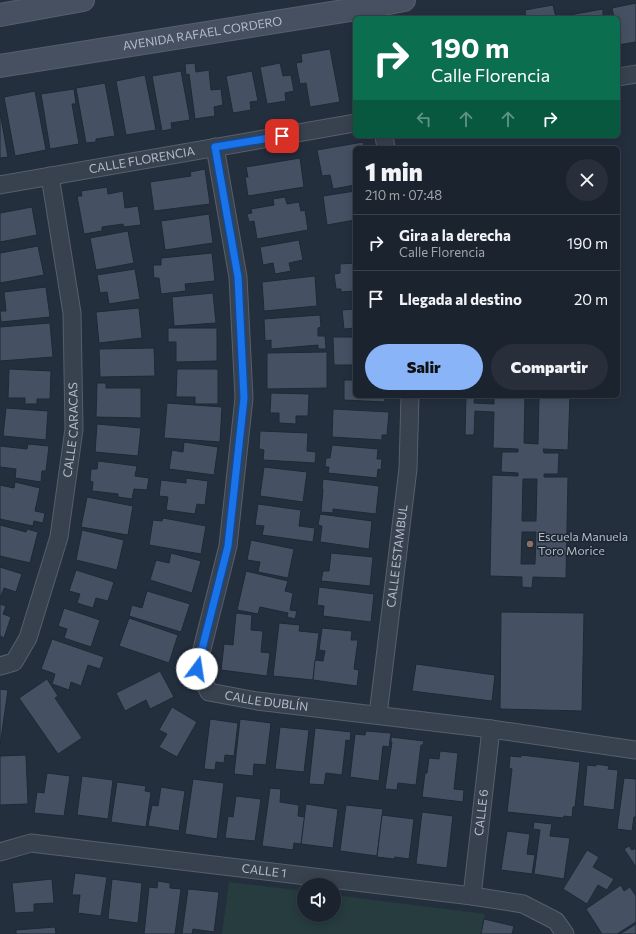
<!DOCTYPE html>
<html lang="es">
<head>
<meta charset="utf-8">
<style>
  :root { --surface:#1b232e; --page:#282f3a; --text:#f1f3f6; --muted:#a0a4aa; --line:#39404a; --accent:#8ab4f8 }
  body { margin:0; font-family:Commissioner,sans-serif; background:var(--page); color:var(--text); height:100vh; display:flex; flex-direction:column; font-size:15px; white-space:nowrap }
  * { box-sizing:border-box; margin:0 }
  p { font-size:13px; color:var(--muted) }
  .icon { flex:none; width:22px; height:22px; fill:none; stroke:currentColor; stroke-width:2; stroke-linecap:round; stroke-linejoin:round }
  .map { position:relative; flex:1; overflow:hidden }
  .drawer { position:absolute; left:353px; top:146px; width:267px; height:252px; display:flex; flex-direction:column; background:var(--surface); border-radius:6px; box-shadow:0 2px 10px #0003,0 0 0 1px var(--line) }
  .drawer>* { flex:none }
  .banner { position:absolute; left:353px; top:16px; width:267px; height:122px; border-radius:6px; box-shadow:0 2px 10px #0003,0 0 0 1px var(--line); background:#0b6e4f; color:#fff; overflow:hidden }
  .fabs { position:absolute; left:297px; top:878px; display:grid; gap:8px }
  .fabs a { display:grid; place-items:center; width:44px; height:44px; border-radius:50%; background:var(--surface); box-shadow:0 2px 10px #0003,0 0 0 1px var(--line); font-size:20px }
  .pin { position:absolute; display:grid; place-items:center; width:34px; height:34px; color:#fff; margin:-17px; border-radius:8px; box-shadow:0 2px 6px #0006 }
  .me { position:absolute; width:44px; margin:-22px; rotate:14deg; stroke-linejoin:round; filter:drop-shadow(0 0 3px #0008) }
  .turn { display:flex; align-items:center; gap:14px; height:84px; padding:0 12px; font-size:18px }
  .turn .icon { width:52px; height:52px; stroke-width:2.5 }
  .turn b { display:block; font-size:28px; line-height:34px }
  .lanes { display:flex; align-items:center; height:38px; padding:0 12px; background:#0003; justify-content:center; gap:20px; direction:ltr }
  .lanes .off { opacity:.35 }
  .round { display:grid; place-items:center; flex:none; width:42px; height:42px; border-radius:21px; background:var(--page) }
  .headline { display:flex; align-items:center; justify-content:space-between; height:68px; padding:0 12px }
  h1 { font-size:24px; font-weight:800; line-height:30px }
  .button { display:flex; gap:8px; margin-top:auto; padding:8px 12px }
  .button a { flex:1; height:46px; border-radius:24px; background:var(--accent); color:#111; font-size:16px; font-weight:800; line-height:46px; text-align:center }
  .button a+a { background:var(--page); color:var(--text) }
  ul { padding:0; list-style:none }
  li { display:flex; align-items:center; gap:12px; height:56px; padding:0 12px; border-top:1px solid var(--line) }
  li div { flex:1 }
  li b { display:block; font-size:15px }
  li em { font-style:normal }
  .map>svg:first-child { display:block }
  .green { fill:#263c3f }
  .building { fill:#455162; stroke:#1f2835; fill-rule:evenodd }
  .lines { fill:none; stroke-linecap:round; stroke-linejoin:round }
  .minor-casing { stroke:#565f6c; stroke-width:19 }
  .secondary-casing { stroke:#565f6c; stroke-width:24 }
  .minor { stroke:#38414e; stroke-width:17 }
  .secondary { stroke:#465061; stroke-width:22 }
  .route-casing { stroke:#114b97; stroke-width:10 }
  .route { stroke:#1a73e8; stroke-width:7 }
  .education-dot { fill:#8d6e63; stroke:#1d2633; stroke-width:1.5 }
  .labels { text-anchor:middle; stroke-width:3; stroke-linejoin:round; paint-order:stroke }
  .street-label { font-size:12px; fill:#b4bcc9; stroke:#1d2633 }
  .poi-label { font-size:12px; fill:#b4bcc9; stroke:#1d2633; text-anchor:start }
</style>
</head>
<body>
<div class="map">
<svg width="636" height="934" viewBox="0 0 636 934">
  <rect width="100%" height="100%" fill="#242f3e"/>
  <path class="green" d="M229,882l75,9v24h30v-20l151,19 -4,20h-259z"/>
  <g class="building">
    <path d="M636,3v39l-18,3v-27h-4l-2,-10z"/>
    <path d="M553,5l3,13h-30l-1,-8z"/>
    <path d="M603,9v9h-38l-1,-2z"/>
    <path d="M330,49l10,53 -30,5 -4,-24 -6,1 -4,-21 6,-1 -1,-8z"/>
    <path d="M195,63l1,9 13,-2 2,20 10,-1 2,16 -9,2 1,9 -20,3 -6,-45 -3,1 -1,-11z"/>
    <path d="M280,63l3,13 8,-1 3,16 -9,2 1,8 -19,3 -7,-37z"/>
    <path d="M181,71l9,49 -19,3 1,6 -10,2 -10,-55z"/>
    <path d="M252,71l6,30 -8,1 1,8 -18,3 -7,-37z"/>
    <path d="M145,75l11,55 -30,5 -10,-54z"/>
    <path d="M105,83l10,53 -19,3v3l-10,1 -10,-55z"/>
    <path d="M74,89l2,15h-4l7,40 -29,5 -9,-55z"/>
    <path d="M35,91l11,59 -31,6 -11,-59z"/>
    <path d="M0,112l8,45 -8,1z"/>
    <path d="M363,142l1,6h-9v37l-22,4 -3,-14 -8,1 -5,-26z"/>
    <path d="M300,158l4,29 -56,9 -3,-19h3l-2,-10z"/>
    <path d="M205,169l5,35 -56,7 -4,-29 41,-6 -1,-4z"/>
    <path d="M107,187l1,7 15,-3 2,17 13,-2 3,19 -17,2 -1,-3 -21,3v4l-18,3 -7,-38h5l-1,-5z"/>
    <path d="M355,191v29l-28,5 -4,-29z"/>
    <path d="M285,197l2,7 12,-2 2,9 4,-1 3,20 -51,9 -3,-18 -5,1 -2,-8 5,-1 -1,-4 23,-4 -1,-6z"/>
    <path d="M32,207l5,28 -37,7v-29z"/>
    <path d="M209,214l4,29 -48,7 -4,-29z"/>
    <path d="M128,231l6,32 -38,7 -6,-32z"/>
    <path d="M299,240l4,20 -14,3 2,8 -16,3 -2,-11 -10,2 -3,-18z"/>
    <path d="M38,246l6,29 -44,8v-30z"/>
    <path d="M212,253l3,28 -30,3 1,7 -25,3 -2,-16h-5l-1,-13h8v-7z"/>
    <path d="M355,263v28l-14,1v-3h-5l-2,-15 6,-1v-9z"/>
    <path d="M135,269l5,30 -31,5 -2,-12 -7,1 -3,-18z"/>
    <path d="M315,276l2,30 -53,5 -2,-29z"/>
    <path d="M46,287l4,30 -49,5 -1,-11h6l-2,-19z"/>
    <path d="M213,293l3,30 -42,3 -2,-29z"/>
    <path d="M139,308l3,30 -43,5 -3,-31z"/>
    <path d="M355,309v19l-11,1 -2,-19z"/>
    <path d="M320,315l1,12 -3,1v8h7l1,13h-8v-4l-47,4v-9l-6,1 -1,-22z"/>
    <path d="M50,323l3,34 -53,4v-34z"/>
    <path d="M168,328h49v33l-41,1v-20h-8z"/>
    <path d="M333,337h22v28h-21z"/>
    <path d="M154,348l1,28 -55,1 -1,-28z"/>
    <path d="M327,352v36l-60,1v-36z"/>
    <path d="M9,369l42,2 -1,28h-13v5h-12v-6h-17z"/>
    <path d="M177,369h41v35h-23v-7h-19z"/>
    <path d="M344,380h11v16h30v6l-41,-2z"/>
    <path d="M97,383h9v5h35v30l-45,-1z"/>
    <path d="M271,393l38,1 -1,22h-12v8l-17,-1v-10h-9z"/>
    <path d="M466,396h9l-1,7 20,1v-8h31l-1,47 14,1 1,-48h31l-2,54 -25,-1 1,4h15l-1,21h-14v3h24l-2,101 -33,-1 -1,11 -10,-1v-10l-32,-1 2,-101 26,1v-3l-17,-1 1,-20h16v-3l-25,-1 1,-36 -19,-1 -1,24h-9zM523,479h14l-1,42h-14zM522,532h14l-1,32h-14z"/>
    <path d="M167,403l55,4 -2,35 -56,-4z"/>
    <path d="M6,408l42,3 -2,29 -43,-4z"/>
    <path d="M333,409l56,3 -2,23h-5v5l-50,-3z"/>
    <path d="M97,424l44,4 -3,28 -43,-4z"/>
    <path d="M260,431l48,2 -1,18 9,1 -1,11 -52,-3 1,-10 -5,-1z"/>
    <path d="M184,442l34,5 -4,28 -45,-6 3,-19 11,2z"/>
    <path d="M28,444l21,2 -3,25h-4l-1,11 -26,-4 1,-9 -16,-2v-21l27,3z"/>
    <path d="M332,445l46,4 -1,10h5l-1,11 -3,-1 -1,9 -49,-5 1,-6h-4l1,-9h4z"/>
    <path d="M98,461l39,5 -2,10 14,2 -2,12 -13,-1 -2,10 -14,-2v-3l-26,-3 1,-9 -3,-1 1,-12h6z"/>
    <path d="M264,467l43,5 -4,30 -43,-6z"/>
    <path d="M186,478l22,3 -3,24 -8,-1 -2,10 -29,-4 2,-13 -9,-1 2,-16 25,3z"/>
    <path d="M323,479l56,7 -3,28 -43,-5v4l-12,-1 2,-23h-1z"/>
    <path d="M15,482l25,6 -5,23 10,2 -2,10 -9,-2 -1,5 -33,-7v-34l14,3z"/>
    <path d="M87,497l46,9 -5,29 -47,-8z"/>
    <path d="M258,504l43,6 -2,16 16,2 -2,14 -51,-7 2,-9 -9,-1z"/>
    <path d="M320,514l52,7 -3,28 -49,-7 2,-16 -4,-1z"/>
    <path d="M163,518l43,8 -5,28 -52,-9 4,-25 9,1z"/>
    <path d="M0,525l26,7 1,-3 11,3 -8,31 -30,-7z"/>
    <path d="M82,530l42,10 -7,30 -41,-10z"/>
    <path d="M251,540l43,9 -6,29 -30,-6 2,-10 -13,-2z"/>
    <path d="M171,553l30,8 -9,32 -42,-13 6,-20 13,3z"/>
    <path d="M331,553l42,4 -3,29 -49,-5 2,-10h6z"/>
    <path d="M0,567l22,7 -6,18 -12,-4 -4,11z"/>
    <path d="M76,570l38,12 -6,19 -12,-3 -3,10 -16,-5 3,-9 -11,-3z"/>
    <path d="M246,571l42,10 -3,10 8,2 -3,17 7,1 -2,8 -8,-2 1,-4 -28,-6 -2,7 -21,-4z"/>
    <path d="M319,587l55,7 -3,28 -48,-6 1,-10 -7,-1z"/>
    <path d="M147,591l43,13 -9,28 -52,-16 3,-11 10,3z"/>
    <path d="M0,604l6,2 -3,8 8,3 -7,21 -4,-2z"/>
    <path d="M64,608l36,12 -9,27 -27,-9 3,-9 -9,-3z"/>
    <path d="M501,612l83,1 -2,98 -82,-2z"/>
    <path d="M236,613l16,2 -1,15 12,1 -2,21 9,1 -3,23 -46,-6 3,-26 9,1z"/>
    <path d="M129,618l49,17 -9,28 -50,-17z"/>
    <path d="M279,623l21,2 -1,6 20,2 -6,47 -40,-4z"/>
    <path d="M322,628l30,3 -1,9h7l-4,29 5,1 -2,16 -44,-6 2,-20 8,1 2,-10 -6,-1z"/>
    <path d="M52,639l52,18 -4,12 -12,-4 -7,21 -10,-4 -2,8 -17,-6 3,-10 -14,-5z"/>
    <path d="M416,664l79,11 -3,26 -80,-10z"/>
    <path d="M160,671l14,26 -24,12 -4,-9 -21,11 -9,-18z"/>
    <path d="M47,679l11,17 -3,2 27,40 -24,16 -39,-56z"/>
    <path d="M0,689l8,1 -8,56z"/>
    <path d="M172,707l25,15 -20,35 -18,-10 8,-13 -8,-4z"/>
    <path d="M210,719l28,4 -4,33 -9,-1 -1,8 -8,-1 -1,8 -11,-1z"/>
    <path d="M240,719l31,4 -5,42 -12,-1 -1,12 -19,-2z"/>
    <path d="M280,727l29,3 -5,42 -29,-3z"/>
    <path d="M315,728l36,4 -1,9 -4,-1 -4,35 -16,-2 -2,12 -15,-1z"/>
    <path d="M366,731l25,2 -2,14 -6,-1 -4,35 -29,-4 5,-43 10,1z"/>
    <path d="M391,737l33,4 -1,4h-2l-5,40 -18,-2 -1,7 -12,-1 7,-47h-1z"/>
    <path d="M440,751l18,2 -4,36 10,1 -1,12 -41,-5 3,-24h2l2,-15 10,1z"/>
    <path d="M26,755l2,49 -28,1v-49z"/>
    <path d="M521,755l59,7 -5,45h-2l-1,10 -8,-1 -1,2 -56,-6 5,-43 -3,-1 1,-12 11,1z"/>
    <path d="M596,764l13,2 -1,3 10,1 -4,40 -31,-4 4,-41 9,1z"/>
    <path d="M47,773l23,3 -6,40 -30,-3 3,-21 7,1z"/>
    <path d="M82,776l31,4 -5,39 -31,-4z"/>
    <path d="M624,778l12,1v38h-2l-2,14 -15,-2z"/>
    <path d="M193,779l31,4 -7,56 -32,-5z"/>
    <path d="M117,782l29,4 -1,5 6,1 -5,35 -35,-5z"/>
    <path d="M161,787l24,4 -6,40 -31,-5 4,-21 6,1z"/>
    <path d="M270,788l11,1 -1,13 19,3 -1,11 7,1 -4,27 -7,-1 -1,7 -31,-4z"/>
    <path d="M236,796l25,3 -6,42 -30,-3 3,-22 5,1z"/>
    <path d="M306,804l32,5 -5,39 -32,-4z"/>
    <path d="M346,805l37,4 -6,47 -37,-5z"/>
    <path d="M422,812l31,4 -6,52 -31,-4z"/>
    <path d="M382,815l32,4 -5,40 -14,-2 -1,2 -17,-2z"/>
    <path d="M534,822l18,2 -2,12 20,2 -6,41 -30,-5 6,-44 -7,-1z"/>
    <path d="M507,831l23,3 -3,20 8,1 -3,19 -31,-4z"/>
    <path d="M629,846l3,4 4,-2v19l-12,-18z"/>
    <path d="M587,850l12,7 -6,10 21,12 -7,11 -9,-5 -11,19 -24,-15z"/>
    <path d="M75,873l32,4 -6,39 -23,-3 2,-18h-8z"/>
    <path d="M52,879l2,24 -20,1v8l-19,1 -3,-30z"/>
    <path d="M112,879l30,4 -4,40 -30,-4z"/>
    <path d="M158,881l12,2v5l11,1 -6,45h-31l5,-47 8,1z"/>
    <path d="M621,885l3,6 6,-4 6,9v26l-19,12h-15l-16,-25z"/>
    <path d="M188,889l31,3 -5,40 -21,-3 -1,5h-10z"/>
    <path d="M484,919l30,7 -2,8h-31z"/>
    <path d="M636,924v10h-16z"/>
    <path d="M55,927l1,7h-40v-4z"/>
  </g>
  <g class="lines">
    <g class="minor-casing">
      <g id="minor">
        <path d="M618,77l18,-3"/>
        <path d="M384,136l2,12"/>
        <path id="s1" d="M215,147l23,130 6,121 -16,148 -31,123 12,23 48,9 234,28 145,21"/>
        <path id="s2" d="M0,185l355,-62"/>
        <path id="s3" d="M0,666l14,-4 14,-24 31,-101 15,-108 -2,-116 -22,-137"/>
        <path id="s4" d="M378,715l30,-246 2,-73"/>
        <path id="s5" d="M0,852l31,-9 441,53 51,8 33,17 9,13"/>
        <path id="s6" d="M472,896l19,-167"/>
      </g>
    </g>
    <g class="secondary-casing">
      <g id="secondary">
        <path d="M0,15l83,-15"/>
        <path id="s7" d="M0,66l363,-58 41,-8"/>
      </g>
    </g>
    <use href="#minor" class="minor"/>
    <use href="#secondary" class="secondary"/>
  </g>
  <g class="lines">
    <g class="route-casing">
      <path id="route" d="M197,669l31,-123 16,-148 -6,-121 -23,-130 67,-11"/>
    </g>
    <use href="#route" class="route"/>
  </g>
  <circle class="education-dot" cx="530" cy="544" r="4"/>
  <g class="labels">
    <g class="street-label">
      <text dy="4" stroke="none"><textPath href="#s7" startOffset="205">AVENIDA RAFAEL CORDERO</textPath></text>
      <text dy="4" stroke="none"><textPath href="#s2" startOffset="144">CALLE FLORENCIA</textPath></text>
      <text dy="4" stroke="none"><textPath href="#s3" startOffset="256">CALLE CARACAS</textPath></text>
      <text dy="4" stroke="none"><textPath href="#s4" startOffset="160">CALLE ESTAMBUL</textPath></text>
      <text dy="4" stroke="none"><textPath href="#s1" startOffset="613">CALLE DUBLÍN</textPath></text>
      <text dy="4" stroke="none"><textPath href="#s6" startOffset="84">CALLE 6</textPath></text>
      <text dy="4" stroke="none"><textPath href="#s5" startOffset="267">CALLE 1</textPath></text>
    </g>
    <g class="poi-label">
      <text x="538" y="541">Escuela Manuela<tspan x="538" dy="14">Toro Morice</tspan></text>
    </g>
  </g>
</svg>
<div class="fabs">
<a><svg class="icon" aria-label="sound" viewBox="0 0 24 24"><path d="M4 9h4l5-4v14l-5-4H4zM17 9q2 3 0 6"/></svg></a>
</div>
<div class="pin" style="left:282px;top:136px;background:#d93025"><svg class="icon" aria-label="arrive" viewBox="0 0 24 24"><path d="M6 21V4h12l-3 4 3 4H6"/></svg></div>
<svg class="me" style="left:197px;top:669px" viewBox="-20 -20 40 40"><circle r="19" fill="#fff"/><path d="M0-13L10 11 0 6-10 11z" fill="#1a73e8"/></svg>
<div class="banner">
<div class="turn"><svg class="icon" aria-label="right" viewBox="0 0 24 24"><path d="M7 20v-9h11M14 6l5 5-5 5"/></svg><div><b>190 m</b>Calle Florencia</div></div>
<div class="lanes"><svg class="icon off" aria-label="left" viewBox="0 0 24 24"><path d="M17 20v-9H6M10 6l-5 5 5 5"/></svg><svg class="icon off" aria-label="ahead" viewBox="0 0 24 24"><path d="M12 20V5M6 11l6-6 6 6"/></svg><svg class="icon off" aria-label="ahead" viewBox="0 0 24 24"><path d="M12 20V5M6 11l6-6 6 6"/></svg><svg class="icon" aria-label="right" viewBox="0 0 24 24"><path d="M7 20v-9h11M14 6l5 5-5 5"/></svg></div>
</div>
<section class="drawer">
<div class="headline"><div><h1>1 min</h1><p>210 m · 07:48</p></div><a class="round"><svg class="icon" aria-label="close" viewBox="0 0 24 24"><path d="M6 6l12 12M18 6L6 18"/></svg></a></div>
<ul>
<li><svg class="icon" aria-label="right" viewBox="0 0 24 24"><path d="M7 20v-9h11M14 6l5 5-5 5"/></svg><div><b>Gira a la derecha</b><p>Calle Florencia</p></div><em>190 m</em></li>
<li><svg class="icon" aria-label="arrive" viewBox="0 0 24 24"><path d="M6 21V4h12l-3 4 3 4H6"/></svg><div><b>Llegada al destino</b></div><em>20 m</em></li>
</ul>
<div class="button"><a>Salir</a><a>Compartir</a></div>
</section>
</div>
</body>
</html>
